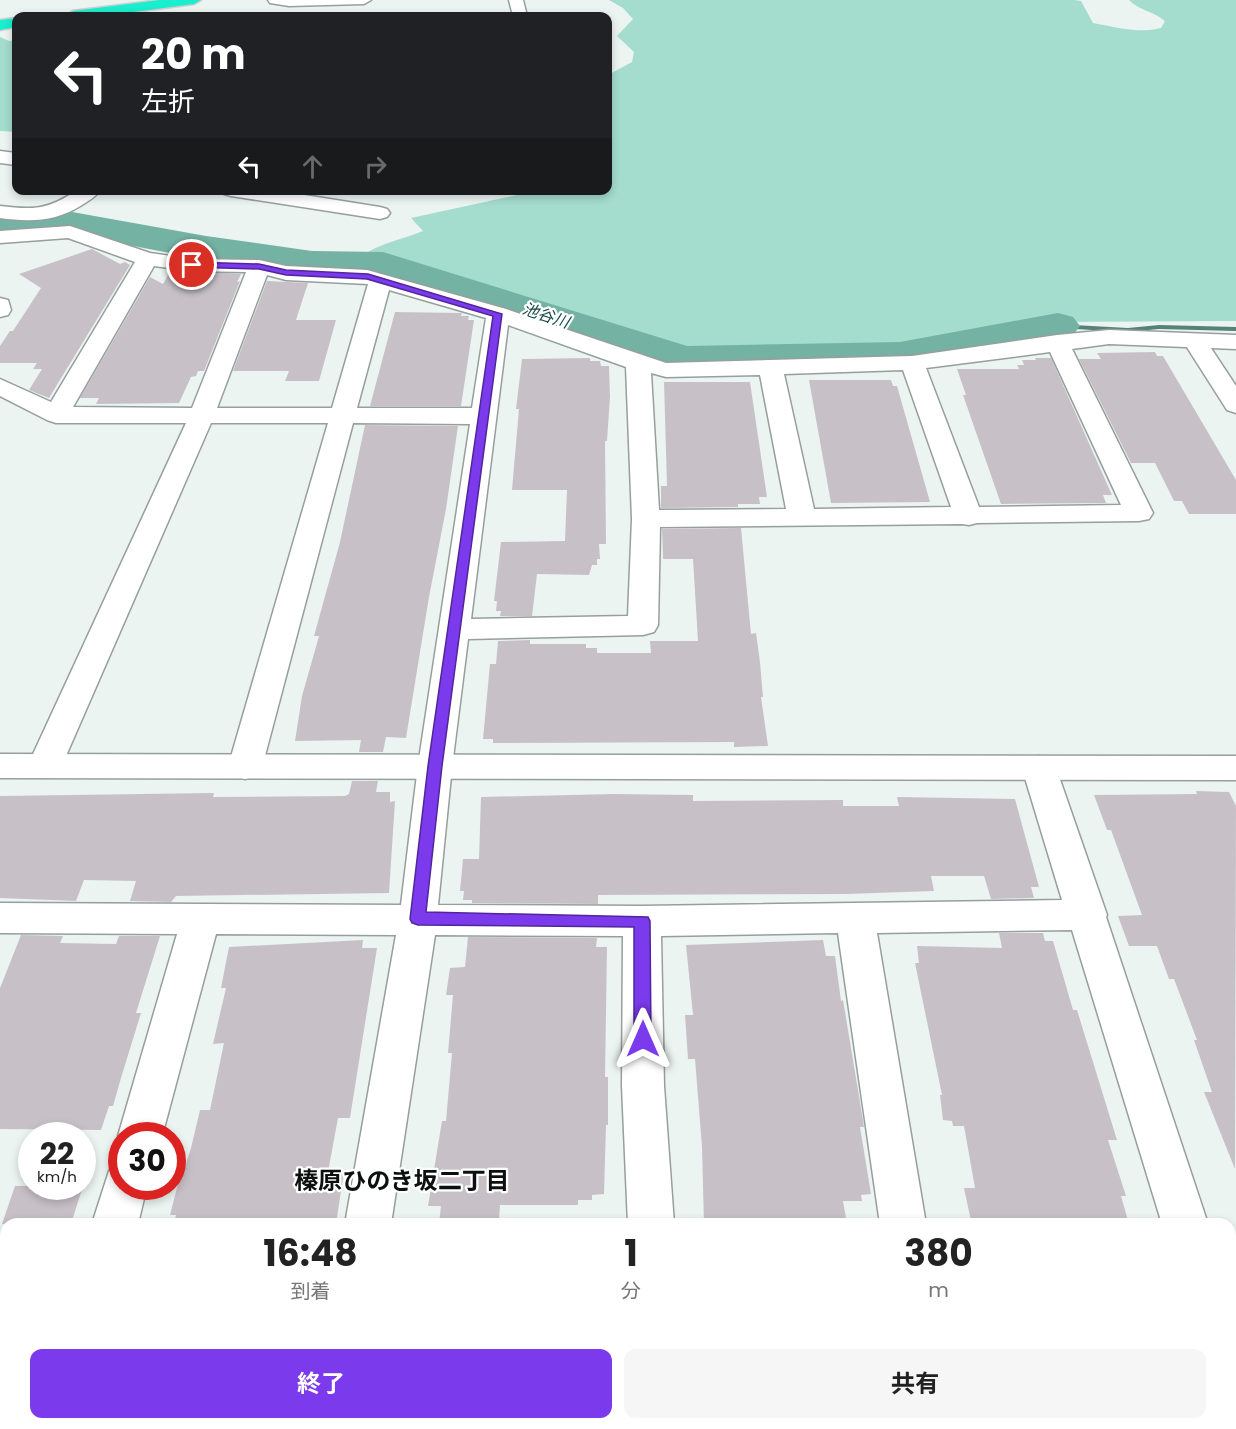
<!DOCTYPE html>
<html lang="ja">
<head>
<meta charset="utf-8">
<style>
  :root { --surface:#fff; --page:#f6f6f6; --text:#222; --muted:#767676; --accent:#7c3aed }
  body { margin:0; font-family:Poppins,"Noto Sans JP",sans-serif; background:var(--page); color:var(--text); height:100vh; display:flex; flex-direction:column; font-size:22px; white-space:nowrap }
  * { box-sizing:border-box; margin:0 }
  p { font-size:20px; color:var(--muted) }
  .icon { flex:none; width:33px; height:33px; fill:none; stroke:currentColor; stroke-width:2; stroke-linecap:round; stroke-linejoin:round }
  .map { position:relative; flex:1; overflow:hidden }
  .sheet { position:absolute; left:0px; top:1218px; width:1236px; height:212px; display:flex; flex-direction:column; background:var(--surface); border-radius:18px 18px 0 0; box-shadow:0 3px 9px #0003 }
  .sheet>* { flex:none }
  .guide { position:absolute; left:12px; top:12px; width:600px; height:183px; border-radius:12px; box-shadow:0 3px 9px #0003; background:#202124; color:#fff; overflow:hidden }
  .speed { position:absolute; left:18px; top:1122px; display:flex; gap:12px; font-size:30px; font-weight:700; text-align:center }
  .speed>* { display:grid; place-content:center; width:78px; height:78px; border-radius:50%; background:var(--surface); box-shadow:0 3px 9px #0003; line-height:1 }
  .speed small { font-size:15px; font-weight:400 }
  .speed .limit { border:9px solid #d22; background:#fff; color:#111 }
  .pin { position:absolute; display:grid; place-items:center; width:51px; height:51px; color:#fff; margin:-26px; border:3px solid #fff; border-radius:50%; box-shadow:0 2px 6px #0007 }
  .me { position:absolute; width:66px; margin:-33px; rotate:0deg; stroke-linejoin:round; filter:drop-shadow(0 0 4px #0008) }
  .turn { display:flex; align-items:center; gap:21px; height:126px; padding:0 30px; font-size:27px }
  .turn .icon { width:78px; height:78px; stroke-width:2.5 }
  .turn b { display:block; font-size:42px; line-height:51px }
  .lanes { display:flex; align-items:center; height:57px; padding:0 30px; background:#0003; justify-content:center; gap:30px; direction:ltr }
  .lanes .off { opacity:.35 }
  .eta { display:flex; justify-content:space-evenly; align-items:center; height:102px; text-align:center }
  .eta b { font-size:36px; font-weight:700; line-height:42px }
  .button { display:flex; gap:12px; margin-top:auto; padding:12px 30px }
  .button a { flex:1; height:69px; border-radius:12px; background:var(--accent); color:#fff; font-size:24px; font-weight:700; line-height:69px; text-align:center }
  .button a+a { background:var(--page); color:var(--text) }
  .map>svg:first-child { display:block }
  .green { fill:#a4dcce }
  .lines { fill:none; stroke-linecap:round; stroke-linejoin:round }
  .stream { fill:#558177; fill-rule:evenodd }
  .river { fill:#74b2a4; fill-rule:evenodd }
  .building { fill:#c7c1c7 }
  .street-casing { stroke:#979f9d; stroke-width:3 }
  .secondary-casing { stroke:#979f9d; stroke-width:3 }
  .highway-casing { stroke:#cfcfcf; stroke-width:3 }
  .street { fill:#fff; fill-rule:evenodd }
  .secondary { fill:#fff; fill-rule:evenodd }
  .highway { fill:#19eece; fill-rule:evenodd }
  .route { fill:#7c3aed; stroke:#51269a; stroke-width:1.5 }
  .labels { text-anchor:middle; stroke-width:4.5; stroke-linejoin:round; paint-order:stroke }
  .far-water-label { font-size:16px; font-style:italic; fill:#184d43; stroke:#fdfffe }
  .near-neighbourhood-label { font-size:24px; font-weight:bold; fill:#0d100f; stroke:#fdfffe }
</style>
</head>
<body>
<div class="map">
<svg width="1236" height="1429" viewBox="0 0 1236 1429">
  <rect width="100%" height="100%" fill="#ebf4f1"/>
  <g class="green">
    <path d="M609,0h465l7,1 12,22c22,4 46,11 68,5l4,-7c-12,-10 -25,-10 -36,-21h107v321l-191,1 -152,27 -209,3 -35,-6 -281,-94c17,-10 36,-13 55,-21l-12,-13 124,-27 73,-1v-115l24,-13 2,-10 -17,-16 16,-17 -10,-11z"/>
    <path d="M0,37l9,4 7,-1v92l-16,-1z"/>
  </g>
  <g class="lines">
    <path class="stream" d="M1055,324l73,4 31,-3 77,2v4l-77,-2 -31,3 -70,-4 -4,-2z"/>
    <path class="river" d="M61,210l145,26 106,15 71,1 304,94 213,-4 158,-29 15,4 7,9 -7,9 -15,4 -158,29 -216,4 -304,-96 -68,-1 -106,-15 -145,-28 -61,10v-24z"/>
  </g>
  <g class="building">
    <path d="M92,249l28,15 5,-2 5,3 -81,133 -20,-8 13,-21h-9l4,-6h-37v-17l10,-15h3l28,-43 -22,-14z"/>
    <path d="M171,270l70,4 -4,8 3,-1 -36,90h-6l-2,5 -5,1 -12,26 -83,1 3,-6h-19l70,-121 13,7z"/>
    <path d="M267,281l41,2 -12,37h40l-17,61h-34l4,-10h-56z"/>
    <path d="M395,312l64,1h3l-1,3h8l-1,4h6l-13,86h-91z"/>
    <path d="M1155,352l2,4h6l73,124v34h-47l-7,-13h-8l-19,-38h-24l-52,-104h22l-4,-6z"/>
    <path d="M590,358v3h10l1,5h8l1,31 -3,44h-2l1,103h-7l1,15h-3v6h-5l-3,10 -52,-1 -5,42h-32l1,-5h-5l1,-10h-3l7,-59 64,-1 2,-51h-55l7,-81h-3l6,-50z"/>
    <path d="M1035,358h16l61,137h-9l3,8 -105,1 -38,-109h3l-9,-26h62l-2,-4h7l-2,-5h14z"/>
    <path d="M809,380h82l2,6h4l33,116 -99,1z"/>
    <path d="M664,382h86l17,115h-8l1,7h-22v3l-77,1v-22h6z"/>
    <path d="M365,425l93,1 -12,83 -17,88 -23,141 -20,-1 -3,15h-24l2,-12 -66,1 7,-45 17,-60h-5l26,-94z"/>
    <path d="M741,528l10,106 5,-1 4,29 3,35h-2l7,49 -34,1v-5l-241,1v-4h-10l7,-75h6l2,-23 32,-1v4h56v4h11v5h54l-1,-12h48l-5,-82h-30l-1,-30z"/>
    <path d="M352,781h26l-2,11h14v10l5,-1 -6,92 -213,3 -5,6 -41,-1 6,-20 -52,-1 -8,21 -76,-3v-102l214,-3 -1,4 132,-1 4,-2z"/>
    <path d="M1196,791l33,1 7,14 -1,363 -31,-77h8l-18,-52h3l-23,-61h-5l-12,-33h-28l-11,-30 24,-1 -31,-85h-4l-13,-35 103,-1z"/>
    <path d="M613,794l80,1v6l150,-1v6h56l-2,-9 118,2 24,88h-8l3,11 -43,1 -7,-23h-53l3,15 -88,3 -248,1v9l-126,-1v-3h-9l1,-9h-4l3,-32h16l2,-62z"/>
    <path d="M999,933h44l2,8h8l20,69h4l40,130h-9l18,56h-5l8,28h-149v-3h-9l-7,-33h11l-11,-62h-11l-1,-5 -9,-1 -3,-25h2l-27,-132h4l-2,-17 85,2z"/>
    <path d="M21,935l42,1 -3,7 56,1 3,-8h41l-24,77h5l-20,65 -8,28h-4l-8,24 -101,-1v-141z"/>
    <path d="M468,937l129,1 -1,9h11l-2,130h3v48h-2l-2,69 -12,1v5h-14v5h-78l-1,16h-5l-1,3h-54l2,-18h-13l14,-85h4l6,-68h-4l5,-58h-7l4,-27 15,-1z"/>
    <path d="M363,940l-1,8h15l-27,170h-12l-10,54 16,-1 -8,53h-162l2,-9h-6l10,-39h2l9,-28 9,-38h10l14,-67 -11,1 13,-56h-5l8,-41z"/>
    <path d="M823,940l3,16h9l6,45 2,-1 16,96 5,31h-4l11,67 -10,1 1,6h-19l4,23h-143l-2,-77 -7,-88h-7l-3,-44h8l-7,-70z"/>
    <path d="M15,1186h68l-12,38h-69z"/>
  </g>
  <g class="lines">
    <g class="street-casing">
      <g id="street">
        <path d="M268,0h103l-7,4 -75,2 -19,-3z"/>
        <path d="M509,0h14l4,16h-14z"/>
        <path d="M0,151l16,2v12l-16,-2z"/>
        <path d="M77,190h23c-4,7 -12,11 -18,15 -27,17 -52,17 -82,13v-12c34,4 48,4 77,-16z"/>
        <path d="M222,190h51l107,17 7,2 3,4 -3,4 -7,2 -149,-23 -7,-2z"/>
        <path d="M70,226l80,27 42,6 67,1 27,6 81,4 139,39 160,54 246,-7 145,-21 52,-5 127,5v14l-127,-5 -37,5 81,164 -4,6 -10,2 -162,2 -8,2 -7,-1 -302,3 -2,98 -4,7 -11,3 -175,4 -16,127 -14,139 204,1 420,-6 -40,-132 5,-9 12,-3 12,3 5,9 51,147 -1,2 102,307h-46l-90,-294 -195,3 49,291h-46l-42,-291 -177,3 3,150 10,138h-46l-6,-138 1,-150 -188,-1 -44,289h-46l51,-289 -180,-1 -54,202h-40v7l-4,-7 59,-202 -177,-1v-30l401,2 17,-139 52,-342 -117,-1 -91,344 -5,9 -12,3 -12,-3 -5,-9 100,-344h-117l-149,342 -5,9 -12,3 -12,-3 -5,-9 158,-342h-130l-9,-3 -47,-24v-17l51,23 84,-140 -67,-24 -68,5v-12zM154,266l38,5 54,1 -54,136 -119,-1zM267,275l19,5 82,4 -36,124h-115zM389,290l97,28 -14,90h-115zM508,325l118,42 6,152 -4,97 -157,3zM1050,352l71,153 -142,2 -53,-139zM903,370l48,137 -137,2 -30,-135zM651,373l15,4 94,-2 26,134 -127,1z"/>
        <path d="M0,298l8,2 3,10 -3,5 -8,2z"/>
        <path d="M122,1166v20h25l-9,38h-46l17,-53z"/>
        <path d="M1230,1341l6,3v66l-6,-2z"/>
        <path d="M32,1424h52l-1,5h-52z"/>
        <path d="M310,1424h52l-1,5h-52z"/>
        <path d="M631,1424h51l1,5h-52z"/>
        <path d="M908,1424h51l1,5h-52z"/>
      </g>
    </g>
    <g class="secondary-casing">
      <g id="secondary">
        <path d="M1195,334l8,2 33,50v27l-9,-3 -44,-69 4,-5z"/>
        <path d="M0,754l1236,2v24l-1236,-2z"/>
      </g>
    </g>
    <g class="highway-casing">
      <g id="highway">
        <path d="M160,0h41l-7,4 -91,12h-38l8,-5z"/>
        <path d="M16,18v9l-16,3v-10z"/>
      </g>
    </g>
    <use href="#street" class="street"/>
    <use href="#secondary" class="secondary"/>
    <use href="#highway" class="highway"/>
  </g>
  <path class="route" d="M192,262l67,2 27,6 82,4 134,40 -60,452 -16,146 222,5 2,4 1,118 -2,5 -6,2 -6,-2 -3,-5v-112l-216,-2 -6,-2 -2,-4 18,-153 65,-450 -126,-37 -81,-4 -27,-6 -70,-2 -2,-2z"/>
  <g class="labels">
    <g class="far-water-label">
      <text transform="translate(546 315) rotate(18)" y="6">池谷川</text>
    </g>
    <g class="near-neighbourhood-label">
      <text x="402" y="1189">榛原ひのき坂二丁目</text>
    </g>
  </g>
</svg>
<div class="speed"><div>22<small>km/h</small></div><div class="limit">30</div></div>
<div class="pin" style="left:192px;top:265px;background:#d93025"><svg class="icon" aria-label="arrive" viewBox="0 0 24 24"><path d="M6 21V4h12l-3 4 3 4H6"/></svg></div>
<svg class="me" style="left:643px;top:1039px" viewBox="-20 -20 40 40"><path d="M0-17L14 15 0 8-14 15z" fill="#7c3aed" stroke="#fff" stroke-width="4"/></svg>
<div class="guide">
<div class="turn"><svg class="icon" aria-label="left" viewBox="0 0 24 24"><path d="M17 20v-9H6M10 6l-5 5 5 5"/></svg><div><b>20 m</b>左折</div></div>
<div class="lanes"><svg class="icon" aria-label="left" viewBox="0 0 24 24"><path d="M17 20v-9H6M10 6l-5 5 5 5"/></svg><svg class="icon off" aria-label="ahead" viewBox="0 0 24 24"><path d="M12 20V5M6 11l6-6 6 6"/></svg><svg class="icon off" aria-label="right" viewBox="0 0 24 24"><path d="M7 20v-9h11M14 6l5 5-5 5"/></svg></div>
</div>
<section class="sheet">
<div class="eta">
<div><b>16:48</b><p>到着</p></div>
<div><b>1</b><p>分</p></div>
<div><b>380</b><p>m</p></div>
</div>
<div class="button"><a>終了</a><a>共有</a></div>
</section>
</div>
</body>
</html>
